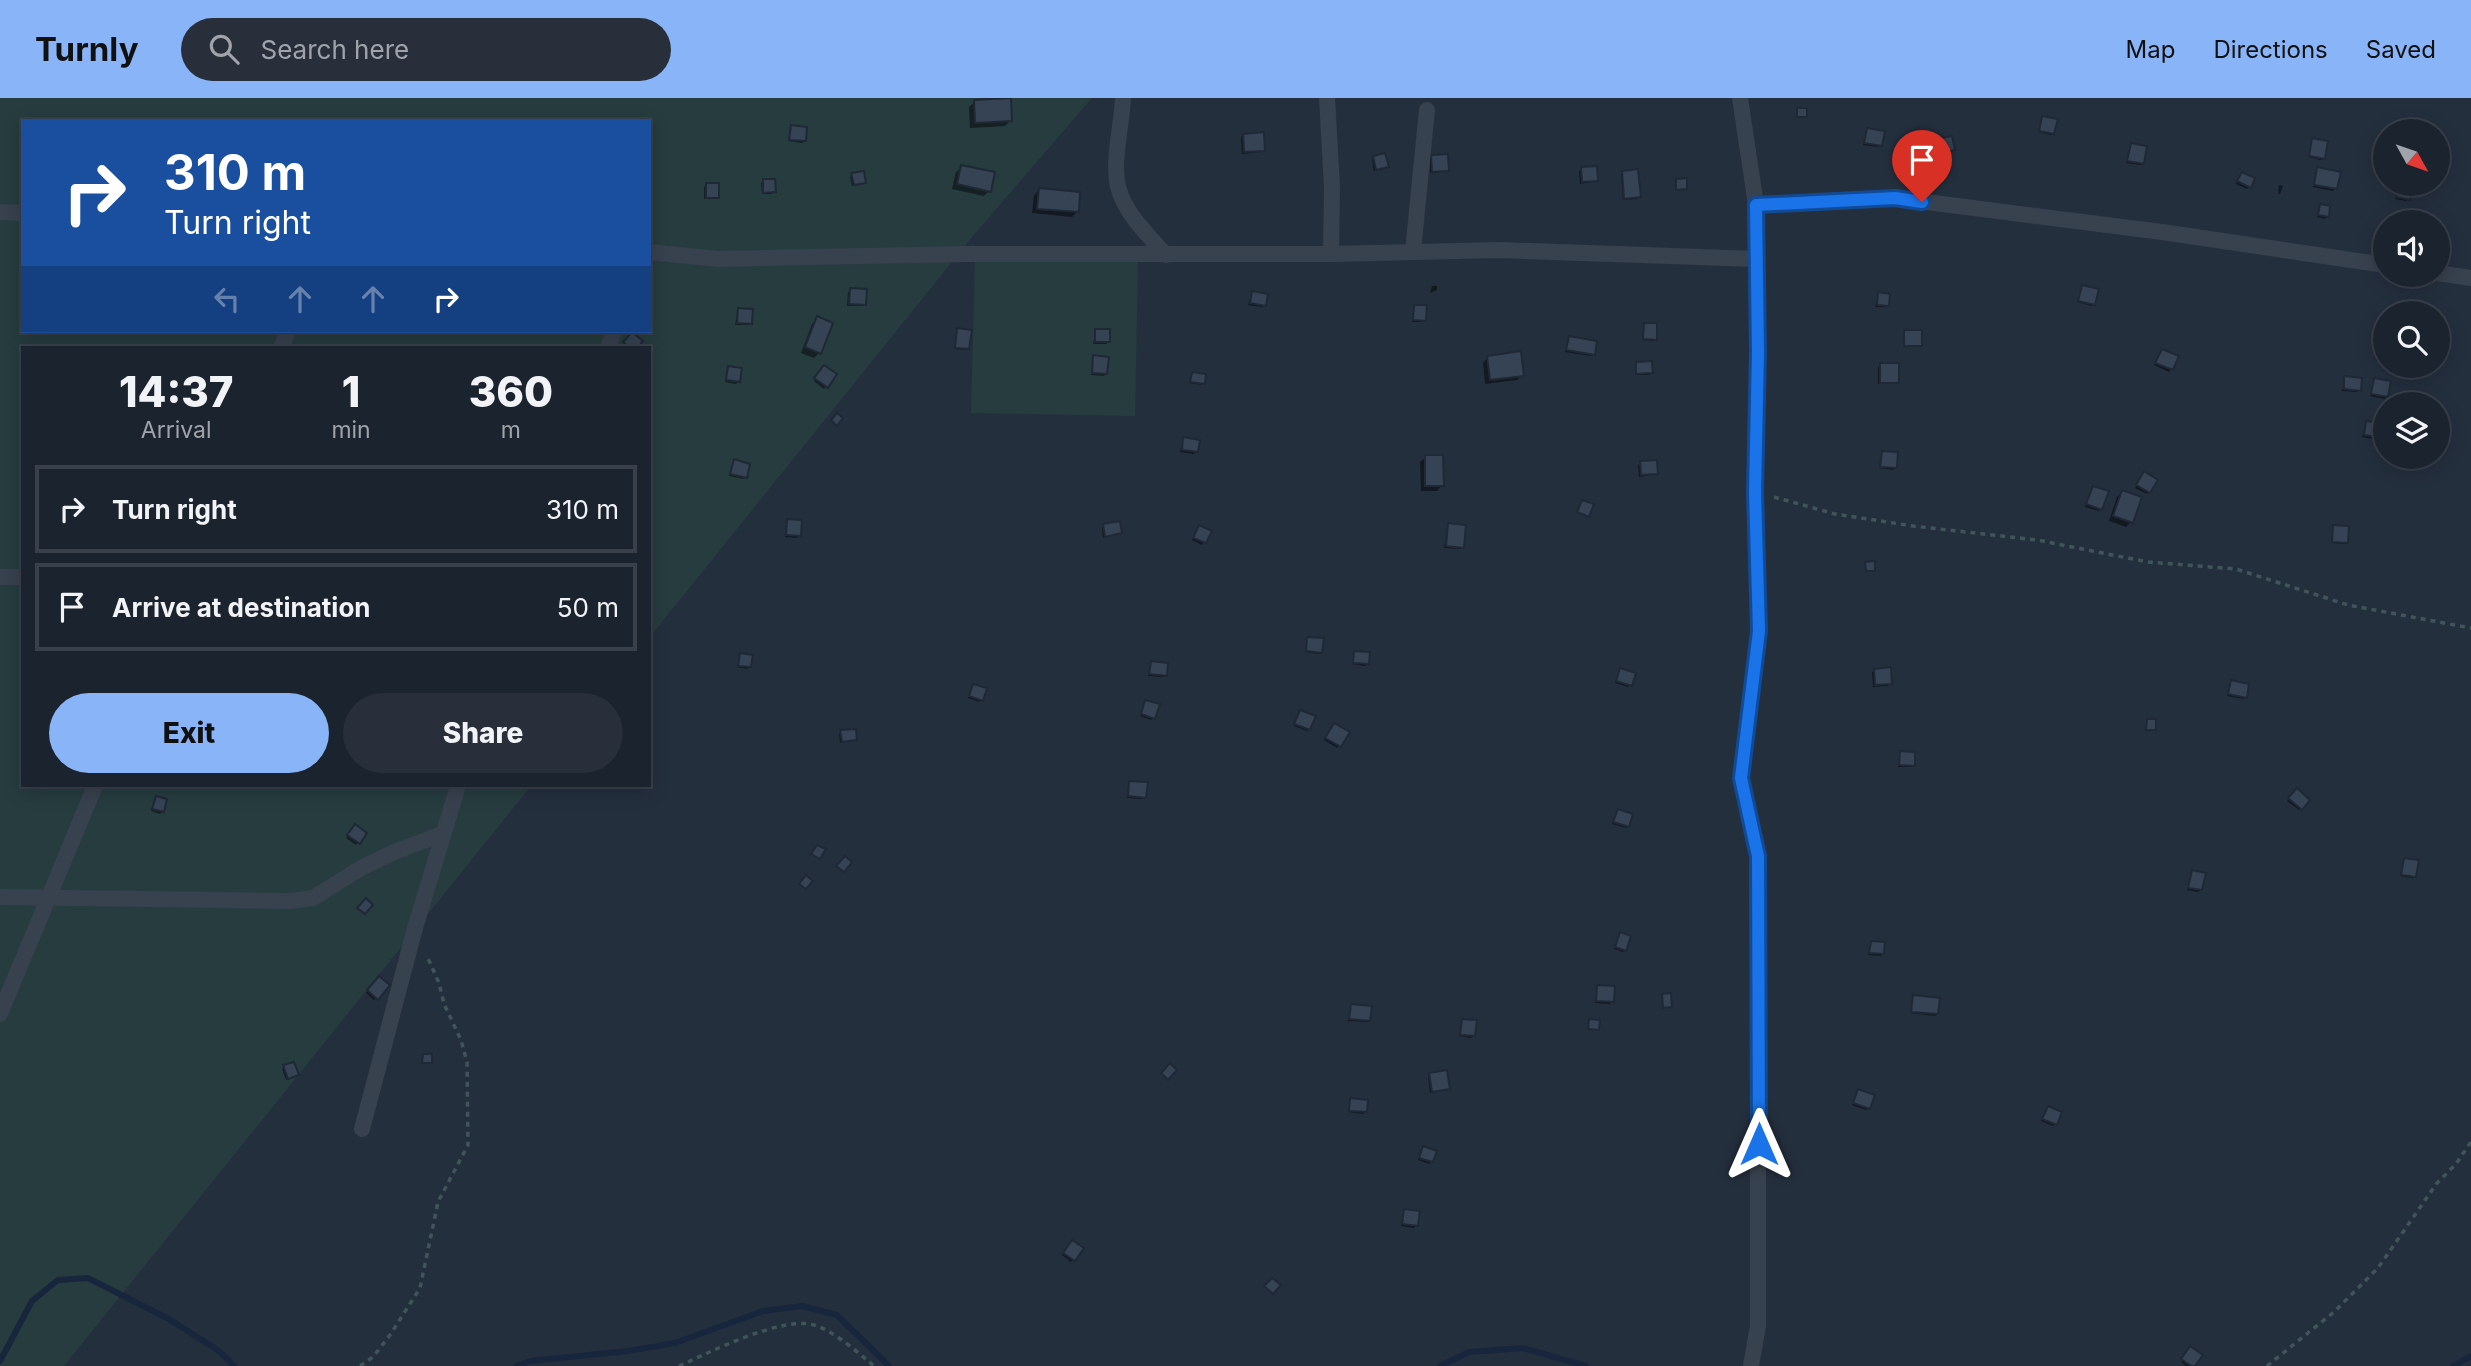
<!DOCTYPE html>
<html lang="en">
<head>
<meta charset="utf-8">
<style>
  :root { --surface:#1b232e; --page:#282f3a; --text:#f1f3f6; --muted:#a0a4aa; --line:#39404a; --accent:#8ab4f8 }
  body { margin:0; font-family:Inter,sans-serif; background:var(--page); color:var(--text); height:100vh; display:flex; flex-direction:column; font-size:26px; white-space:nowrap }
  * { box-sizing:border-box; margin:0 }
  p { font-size:23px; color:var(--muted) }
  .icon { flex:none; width:38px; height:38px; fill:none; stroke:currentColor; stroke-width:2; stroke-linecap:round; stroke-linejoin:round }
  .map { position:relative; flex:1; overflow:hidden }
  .side { position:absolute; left:21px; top:248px; width:630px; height:441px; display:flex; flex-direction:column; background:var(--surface); border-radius:0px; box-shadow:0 4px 18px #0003,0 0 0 2px var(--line) }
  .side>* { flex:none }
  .hud { position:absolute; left:21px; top:21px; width:630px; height:214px; border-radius:0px; box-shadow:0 4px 18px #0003,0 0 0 2px var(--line); background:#1a4fa0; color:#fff; overflow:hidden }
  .needle { width:46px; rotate:130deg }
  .tools { position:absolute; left:2373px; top:21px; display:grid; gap:14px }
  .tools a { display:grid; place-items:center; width:77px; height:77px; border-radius:50%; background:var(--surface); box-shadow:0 4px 18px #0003,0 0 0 2px var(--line); font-size:35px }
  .pin { position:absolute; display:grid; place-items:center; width:60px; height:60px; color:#fff; margin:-72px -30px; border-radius:50% 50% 50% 0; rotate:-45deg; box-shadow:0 0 7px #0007 }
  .pin .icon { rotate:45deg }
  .me { position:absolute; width:77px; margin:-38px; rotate:0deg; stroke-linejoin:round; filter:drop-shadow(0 0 5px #0008) }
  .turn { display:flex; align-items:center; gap:24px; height:147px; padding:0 28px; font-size:32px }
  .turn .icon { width:91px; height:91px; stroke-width:2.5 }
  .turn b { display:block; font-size:49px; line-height:60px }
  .lanes { display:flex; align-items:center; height:66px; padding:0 28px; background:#0003; justify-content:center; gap:35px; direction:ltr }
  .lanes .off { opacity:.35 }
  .eta { display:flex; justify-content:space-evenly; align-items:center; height:119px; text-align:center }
  .eta b { font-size:42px; font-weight:800; line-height:49px }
  .button { display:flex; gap:14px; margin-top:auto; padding:14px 28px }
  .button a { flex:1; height:80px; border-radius:42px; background:var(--accent); color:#111; font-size:28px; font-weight:800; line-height:80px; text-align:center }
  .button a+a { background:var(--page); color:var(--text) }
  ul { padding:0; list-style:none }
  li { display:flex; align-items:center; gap:21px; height:88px; margin:0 14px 10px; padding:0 14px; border:4px solid var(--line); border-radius:0px }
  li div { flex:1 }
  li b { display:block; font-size:26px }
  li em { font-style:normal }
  header { display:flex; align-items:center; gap:42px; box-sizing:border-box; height:98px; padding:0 35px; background:var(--accent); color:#111 }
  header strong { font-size:33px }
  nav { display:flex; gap:38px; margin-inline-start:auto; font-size:24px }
  .search { width:490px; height:63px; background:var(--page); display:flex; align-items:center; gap:18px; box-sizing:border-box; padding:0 24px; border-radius:38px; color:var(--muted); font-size:26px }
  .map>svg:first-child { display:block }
  .green { fill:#263c3f; fill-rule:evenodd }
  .shadow { fill:#0007 }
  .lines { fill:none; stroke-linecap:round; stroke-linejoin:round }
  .stream { stroke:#17263c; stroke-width:6 }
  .building { fill:#364354; stroke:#1f2835; stroke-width:2 }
  .path { stroke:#3f5557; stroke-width:3.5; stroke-dasharray:5 5; stroke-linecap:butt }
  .street { stroke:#38414e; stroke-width:16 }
  .route-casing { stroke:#114b97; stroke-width:18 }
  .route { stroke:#1a73e8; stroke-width:12 }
</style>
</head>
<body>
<header>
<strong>Turnly</strong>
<div class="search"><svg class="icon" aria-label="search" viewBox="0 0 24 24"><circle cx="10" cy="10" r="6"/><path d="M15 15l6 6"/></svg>Search here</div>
<nav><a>Map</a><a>Directions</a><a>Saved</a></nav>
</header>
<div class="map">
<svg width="2471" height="1268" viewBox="0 0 2471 1268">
  <rect width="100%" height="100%" fill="#242f3e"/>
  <g class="green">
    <path d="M0,0h1092l-120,139 -323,401v-290h-626v438h508l-467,580h-64zM23,23h626v210h-626z"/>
    <path d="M975,162l163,2 -3,154 -164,-3z"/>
  </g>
  <g class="shadow">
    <path d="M975,4l35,19 -5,5 -35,2 -1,-21z"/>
    <path d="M2043,20l10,15 -2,2 -13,-3z"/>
    <path d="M791,29l13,14 -2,2 -14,-2z"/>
    <path d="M1868,32l13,15 -3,2 -15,-2z"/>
    <path d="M1243,37l21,15 -3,2 -19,2 -1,-16z"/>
    <path d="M2313,42l10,18 -2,2 -13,-3z"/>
    <path d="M1936,43l17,9 -17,5 -2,-12z"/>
    <path d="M2132,47l10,18 -2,2 -14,-2z"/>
    <path d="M2385,56v28l-2,-1 1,-8h-2z"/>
    <path d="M1432,59l15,13 -2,2 -15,1v-14z"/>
    <path d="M1374,60l13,9 -13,4 -2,-11z"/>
    <path d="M962,69l27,24 -5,5 -32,-7 4,-17z"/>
    <path d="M1582,71l15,12 -17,3 -1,-13z"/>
    <path d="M2318,71l17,20 -2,2 -20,-4z"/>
    <path d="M1623,74l16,24 -2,3 -14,1 -2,-25z"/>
    <path d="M852,77l13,7 -13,4 -2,-9z"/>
    <path d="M2240,78l10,11 -3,2 -11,-5z"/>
    <path d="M764,83l10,10 -2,3h-10l-1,-11z"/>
    <path d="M706,87l11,12 -2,2h-11v-12z"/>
    <path d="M2279,87l4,1 -3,8h-2z"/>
    <path d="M2399,90l9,11 -2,2 -11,-2z"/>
    <path d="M1039,92l38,22 -5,5 -40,-4 2,-18z"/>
    <path d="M2321,108l6,11 -2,2 -8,-2z"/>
    <path d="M1432,188h5v4l-7,3z"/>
    <path d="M2083,189l11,17 -2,2 -15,-4z"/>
    <path d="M850,192l14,14 -2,2h-15l1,-14z"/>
    <path d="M1252,195l13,12 -3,2 -14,-2z"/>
    <path d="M1879,196l8,11 -2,2h-10z"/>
    <path d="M1415,208l9,14 -2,2h-10z"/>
    <path d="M738,212l12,13 -2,2h-13z"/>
    <path d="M817,220l2,35 -5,5 -13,-5 11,-29z"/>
    <path d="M1645,226l10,15 -2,2 -11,-1z"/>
    <path d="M958,232l10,18 -3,2 -11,-1z"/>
    <path d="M1096,233l13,11 -3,2h-13z"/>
    <path d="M1905,234l16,13 -3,2h-15v-13z"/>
    <path d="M2380,235l5,1v26l-11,-2z"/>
    <path d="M1569,240l24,16 -2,2 -26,-4z"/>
    <path d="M2162,253l15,6 -8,15 -15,-7z"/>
    <path d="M1094,259l12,16 -2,3 -13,-1z"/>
    <path d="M1488,259l34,18 -5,5 -32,4 -2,-21z"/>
    <path d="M1637,265l14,10 -2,2h-14v-9z"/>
    <path d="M1881,267l16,17 -2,2h-17v-17z"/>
    <path d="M729,270l9,14 -2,2 -11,-2z"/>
    <path d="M822,271l4,17 -2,3 -10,-8z"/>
    <path d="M1192,275l11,10 -2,2 -12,-2z"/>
    <path d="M2345,280l14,12 -2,2 -15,-1z"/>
    <path d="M2375,281l12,17 -2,3 -15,-3z"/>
    <path d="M2367,324l14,15 -2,3 -17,-3z"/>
    <path d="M1184,341l12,13 -2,2 -14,-2z"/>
    <path d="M1882,355l13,15 -2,2 -14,-2z"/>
    <path d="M1426,359l16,28 -5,6h-16l-1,-29z"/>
    <path d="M735,363l10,16 -2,2 -14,-3z"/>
    <path d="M1641,365l15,11 -17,3 -1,-12z"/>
    <path d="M2142,378l7,16 -2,2 -12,-6z"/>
    <path d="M2093,390l8,21 -2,2 -14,-4z"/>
    <path d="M2122,394l9,30 -5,5 -17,-6 8,-24z"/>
    <path d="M788,423l11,14 -2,3 -12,-1z"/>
    <path d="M1449,427l13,22 -2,2 -16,-1z"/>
    <path d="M1104,428l16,7 -17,5 -1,-10z"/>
    <path d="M1199,429l10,5 -7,13 -10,-5z"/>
    <path d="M2334,429l12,15 -2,2 -13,-1z"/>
    <path d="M1308,541l13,13 -2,2 -14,-2z"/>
    <path d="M1355,555l12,10 -2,3 -13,-2z"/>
    <path d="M740,557l9,12 -2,2 -10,-2z"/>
    <path d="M1151,565l14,12 -2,2 -15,-1z"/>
    <path d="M1621,572l9,15 -2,2 -13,-4z"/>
    <path d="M1874,572l16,14 -2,2 -15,1 -1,-15z"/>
    <path d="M2232,584l13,15 -2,2 -16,-3z"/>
    <path d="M974,588l8,14 -3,2 -11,-4z"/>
    <path d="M1146,604l7,16 -2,2 -11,-4z"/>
    <path d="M1298,616l11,15 -2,2 -13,-5z"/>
    <path d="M1332,630l15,5 -10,15 -13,-8z"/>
    <path d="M841,634l14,8 -15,3 -1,-9z"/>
    <path d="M1901,655l12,12 -2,2h-13z"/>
    <path d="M1130,684l14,15 -2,2 -15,-1z"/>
    <path d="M2297,693l11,9 -9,10 -12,-9z"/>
    <path d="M156,700l7,14 -3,2 -9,-3z"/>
    <path d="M1618,713l10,15 -2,2 -14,-4z"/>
    <path d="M353,730l12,5 -9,12 -10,-7z"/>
    <path d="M2405,762l9,16 -2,2 -12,-2z"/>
    <path d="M2192,774l9,18 -3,2 -11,-2z"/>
    <path d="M1620,836l5,16 -2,2 -9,-3z"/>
    <path d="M1871,844l12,12 -2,2 -13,-1z"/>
    <path d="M379,881l8,7 -13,14 -8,-7z"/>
    <path d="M1598,889l14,14 -2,3 -15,-1z"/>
    <path d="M1913,899l24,17 -2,2 -25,-3z"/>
    <path d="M1352,908l17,14 -2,2 -19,-1z"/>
    <path d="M1463,923l10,14 -2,3 -12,-2z"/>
    <path d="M284,969l13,8 -11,5 -4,-11z"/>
    <path d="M1430,977l18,13 -18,5 -2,-16z"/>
    <path d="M1858,993l10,17 -2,2 -14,-5z"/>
    <path d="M1351,1002l15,11 -3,3 -15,-2z"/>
    <path d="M2048,1010l7,16 -2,2 -12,-5z"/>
    <path d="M1423,1050l8,13 -2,3 -11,-4z"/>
    <path d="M1405,1112l11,15 -2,3 -13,-2z"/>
    <path d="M1070,1146l3,16 -2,2 -9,-7z"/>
    <path d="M2189,1253l4,15h-7l-5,-4z"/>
  </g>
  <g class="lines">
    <g class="stream">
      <path d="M0,1263l32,-60 26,-21 30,-2 81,41 50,32 15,15"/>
      <path d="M517,1268l13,-5 98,-10 47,-8 88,-32 39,-5 35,9 52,51"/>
      <path d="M1440,1268l29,-14 54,-4 63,18"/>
      <path d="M2453,1268l18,-10"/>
    </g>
  </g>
  <g class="building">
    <path d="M1011,0l1,23 -37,2 -1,-23z"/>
    <rect x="1797" y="10" width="10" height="9"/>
    <path d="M2042,18l16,3 -4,15 -15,-3z"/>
    <path d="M791,27l16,2 -1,14 -17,-1z"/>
    <path d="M1867,30l18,3 -3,15 -18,-3z"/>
    <path d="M1264,34l1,19 -21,1 -1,-18z"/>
    <path d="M1952,38l3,14 -17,4 -3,-15z"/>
    <path d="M2312,40l16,3 -3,18 -16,-3z"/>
    <path d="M2131,45l16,3 -3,18 -17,-3z"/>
    <path d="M1385,55l4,14 -13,3 -3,-14z"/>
    <path d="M1448,56l1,17 -17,1 -1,-17z"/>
    <path d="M961,67l34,7 -4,20 -34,-8z"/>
    <path d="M1597,68l1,15 -16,1 -1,-15z"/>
    <path d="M2317,69l24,5 -4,17 -23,-4z"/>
    <path d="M1638,71l3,28 -17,2 -2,-28z"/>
    <path d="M864,73l2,12 -12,2 -3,-12z"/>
    <path d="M2242,74l13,6 -4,10 -14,-7z"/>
    <path d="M1687,80v11l-11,1v-11z"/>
    <path d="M763,81h12l1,13 -13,1z"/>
    <rect x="706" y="85" width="13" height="15"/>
    <path d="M2399,88l13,2 -2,12 -14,-3z"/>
    <path d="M1039,90l41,4 -1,20 -42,-3z"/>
    <path d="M2320,106l10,2 -1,11 -11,-2z"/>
    <path d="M2082,187l17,4 -4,16 -17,-4z"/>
    <path d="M850,190l17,1 -1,16 -17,-1z"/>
    <path d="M1252,193l16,3 -2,12 -16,-3z"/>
    <path d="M1878,194l12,2 -1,12 -12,-1z"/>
    <path d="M1414,207h13l-1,16 -13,-1z"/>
    <path d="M738,210l15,1 -1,15 -15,-1z"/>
    <path d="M817,218l16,7 -12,31 -16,-7z"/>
    <path d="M1644,225h13v17l-14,-1z"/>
    <path d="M957,230l15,2 -3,19 -14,-1z"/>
    <rect x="1095" y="231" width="15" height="13"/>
    <rect x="1904" y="232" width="18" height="16"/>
    <path d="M2379,233l6,1v26l-10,-1z"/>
    <path d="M632,234l11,9 -6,7h-7l-7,-6z"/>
    <path d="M1569,238l28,5 -2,14 -29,-5z"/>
    <path d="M2162,251l17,7 -6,14 -18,-7z"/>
    <path d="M1521,253l3,25 -34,4 -3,-24z"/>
    <path d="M1093,257l16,2 -2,17 -15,-1z"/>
    <path d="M1652,263l1,12 -17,1v-12z"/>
    <rect x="1880" y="265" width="19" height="20"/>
    <path d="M824,267l13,9 -9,14 -14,-10z"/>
    <path d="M728,268l14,2 -2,14 -14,-2z"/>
    <path d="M1192,274l14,2 -1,10 -15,-2z"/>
    <path d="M2344,278l18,2 -1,13 -17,-2z"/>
    <path d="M2374,280l17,3 -3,16 -17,-3z"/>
    <path d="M837,315l6,5 -6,8 -6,-6z"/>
    <path d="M2366,323l19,3 -2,14 -19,-3z"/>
    <path d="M1183,339l17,3 -2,12 -16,-2z"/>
    <path d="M1882,353l16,1 -1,16 -17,-1z"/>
    <path d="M1425,357h18l1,31h-19z"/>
    <path d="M734,361l16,5 -3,14 -17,-4z"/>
    <path d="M1657,362l1,14 -17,1 -1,-14z"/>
    <path d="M2144,373l14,9 -8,13 -14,-8z"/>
    <path d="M2093,388l16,5 -7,19 -16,-6z"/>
    <path d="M2122,392l20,7 -9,26 -20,-7z"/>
    <path d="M1582,402l12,4 -5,13 -12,-5z"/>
    <path d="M787,421l15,1 -1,16 -15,-1z"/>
    <path d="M1120,423l2,12 -17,4 -2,-13z"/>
    <path d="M1448,425l18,2 -2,23 -18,-2z"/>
    <path d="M1199,427l13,6 -6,12 -13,-5z"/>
    <path d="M2333,427l16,1 -1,17 -16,-1z"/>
    <path d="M1875,463v10h-9l-1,-9z"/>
    <path d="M1307,539l17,1 -2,15 -16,-2z"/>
    <path d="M1354,553l16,1 -1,12 -16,-1z"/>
    <path d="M740,555l13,2 -2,12 -13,-1z"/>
    <path d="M1151,563l17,2 -1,13 -18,-2z"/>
    <path d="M1891,569l1,17 -17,1 -1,-16z"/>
    <path d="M1620,570l16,5 -4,13 -16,-5z"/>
    <path d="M2231,582l18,4 -2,14 -19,-4z"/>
    <path d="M973,586l14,4 -4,13 -14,-5z"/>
    <path d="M1145,602l15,4 -5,15 -14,-5z"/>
    <path d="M1300,612l16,6 -6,14 -16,-6z"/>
    <path d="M2147,621h9v11h-10z"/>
    <path d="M1334,625l16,9 -9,15 -16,-9z"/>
    <path d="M856,631l1,11 -15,2 -2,-12z"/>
    <path d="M1900,653l15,1v14l-16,-1z"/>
    <path d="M1129,683l19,1 -2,16 -18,-2z"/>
    <path d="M2297,690l13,12 -8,10 -14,-12z"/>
    <path d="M156,698l11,3 -3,13 -12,-3z"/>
    <path d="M1618,711l15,5 -4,13 -16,-5z"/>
    <path d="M355,726l12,9 -7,11 -13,-9z"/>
    <path d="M817,747l9,4 -6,10 -9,-5z"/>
    <path d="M845,758l7,6 -8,10 -8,-6z"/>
    <path d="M2404,760l15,2 -3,17 -15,-2z"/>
    <path d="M2192,772l14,3 -4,17 -14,-2z"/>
    <path d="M806,777l7,6 -7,8 -7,-5z"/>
    <path d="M366,800l7,7 -8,9 -8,-6z"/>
    <path d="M1620,834l11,4 -5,15 -11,-4z"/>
    <path d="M1871,843l14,1 -1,12 -15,-1z"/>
    <path d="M379,878l11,9 -12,15 -11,-10z"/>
    <path d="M1597,887l18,1 -1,16 -18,-1z"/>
    <path d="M1671,895l1,14 -9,1 -1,-14z"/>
    <path d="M1913,897l27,3 -2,16 -27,-2z"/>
    <path d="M1351,906l21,2 -2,15 -21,-2z"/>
    <path d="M1462,921l15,1 -2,16 -15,-1z"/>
    <path d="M1589,921l11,1 -1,10 -11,-1z"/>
    <path d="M423,956h9v9h-10z"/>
    <path d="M294,964l5,13 -11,4 -5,-14z"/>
    <path d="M1170,965l7,7 -9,10 -7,-7z"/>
    <path d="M1447,972l3,19 -18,3 -3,-19z"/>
    <path d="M1858,991l17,6 -5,14 -17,-6z"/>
    <path d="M1350,1000l18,2 -1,12 -18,-1z"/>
    <path d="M2048,1008l14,6 -5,13 -15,-6z"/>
    <path d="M1423,1048l14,5 -4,11 -14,-4z"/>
    <path d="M1404,1111l16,2 -2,15 -16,-2z"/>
    <path d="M1072,1142l12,8 -9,13 -12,-8z"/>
    <path d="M1272,1180l9,7 -8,9 -9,-8z"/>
    <path d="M2190,1248l13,9 -8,11h-4l-10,-7z"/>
  </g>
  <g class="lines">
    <g class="path">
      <path d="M1774,399l61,17 78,12 124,14 111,22 88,7 112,36 123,23"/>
      <path d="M360,1268l13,-9 17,-22 30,-47 18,-86 30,-57 -1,-83 -6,-22 -17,-36 -5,-21 -12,-27"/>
      <path d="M679,1268c29,-13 108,-53 138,-40 21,8 40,26 57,40"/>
      <path d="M2267,1268l67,-54 44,-44 59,-85 19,-19 15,-22"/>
    </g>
    <g class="street">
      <path d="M1123,0c-1,27 -12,66 -4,92 8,26 30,46 47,65"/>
      <path d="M1327,0l5,89 -1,67"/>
      <path d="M1740,0l16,107 2,147 -3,140 4,139 -18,147 17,78v470l-7,40"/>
      <path d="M1756,107l139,-7 267,34 223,33"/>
      <path d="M0,114l23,1"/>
      <path d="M1413,153l14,-141"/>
      <path d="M649,154l69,7 246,-5h367l168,-4 258,9"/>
      <path d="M2438,175l33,5"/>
      <path d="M281,250l7,-17"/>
      <path d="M608,250l6,-17"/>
      <path d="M0,479h23"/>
      <path d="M0,799l291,4 22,-3 48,-30 33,-16 48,-18"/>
      <path d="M0,916l95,-228"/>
      <path d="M362,1031l53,-201 43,-142"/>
    </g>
  </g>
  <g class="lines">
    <g class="route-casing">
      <path id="route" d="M1759,1046l-1,-288 -17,-78 18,-147 -4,-139 3,-140 -2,-147 139,-7 27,4"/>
    </g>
    <use href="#route" class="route"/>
  </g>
</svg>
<div class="tools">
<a><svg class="needle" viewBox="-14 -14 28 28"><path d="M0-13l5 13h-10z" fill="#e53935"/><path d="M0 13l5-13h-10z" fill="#a0a4aa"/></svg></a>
<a><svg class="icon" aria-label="sound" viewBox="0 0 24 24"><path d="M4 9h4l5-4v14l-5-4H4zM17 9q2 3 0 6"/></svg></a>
<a><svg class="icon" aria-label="search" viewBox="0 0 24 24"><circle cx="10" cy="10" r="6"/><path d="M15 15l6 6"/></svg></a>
<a><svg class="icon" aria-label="layers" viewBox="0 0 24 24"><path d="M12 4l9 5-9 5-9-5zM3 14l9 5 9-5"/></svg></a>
</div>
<div class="pin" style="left:1922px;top:104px;background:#d93025"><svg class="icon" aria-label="arrive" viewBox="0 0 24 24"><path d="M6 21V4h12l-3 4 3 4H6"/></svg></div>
<svg class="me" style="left:1759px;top:1046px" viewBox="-20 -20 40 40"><path d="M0-17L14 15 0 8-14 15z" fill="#1a73e8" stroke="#fff" stroke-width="4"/></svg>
<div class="hud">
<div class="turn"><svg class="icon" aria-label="right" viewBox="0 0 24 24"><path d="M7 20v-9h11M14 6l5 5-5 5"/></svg><div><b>310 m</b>Turn right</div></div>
<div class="lanes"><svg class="icon off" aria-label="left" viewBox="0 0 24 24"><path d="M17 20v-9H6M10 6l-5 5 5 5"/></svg><svg class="icon off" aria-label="ahead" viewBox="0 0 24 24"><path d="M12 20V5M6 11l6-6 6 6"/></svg><svg class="icon off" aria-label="ahead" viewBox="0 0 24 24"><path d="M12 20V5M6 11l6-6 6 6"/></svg><svg class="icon" aria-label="right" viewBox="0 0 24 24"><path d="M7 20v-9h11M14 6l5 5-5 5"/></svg></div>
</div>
<section class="side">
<div class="eta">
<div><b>14:37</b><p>Arrival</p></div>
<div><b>1</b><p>min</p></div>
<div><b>360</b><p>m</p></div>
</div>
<ul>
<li><svg class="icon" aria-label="right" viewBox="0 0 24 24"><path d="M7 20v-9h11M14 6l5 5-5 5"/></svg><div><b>Turn right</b></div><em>310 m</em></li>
<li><svg class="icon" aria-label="arrive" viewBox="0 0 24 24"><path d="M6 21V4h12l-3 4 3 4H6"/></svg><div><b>Arrive at destination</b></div><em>50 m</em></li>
</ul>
<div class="button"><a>Exit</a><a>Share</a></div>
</section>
</div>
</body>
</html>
